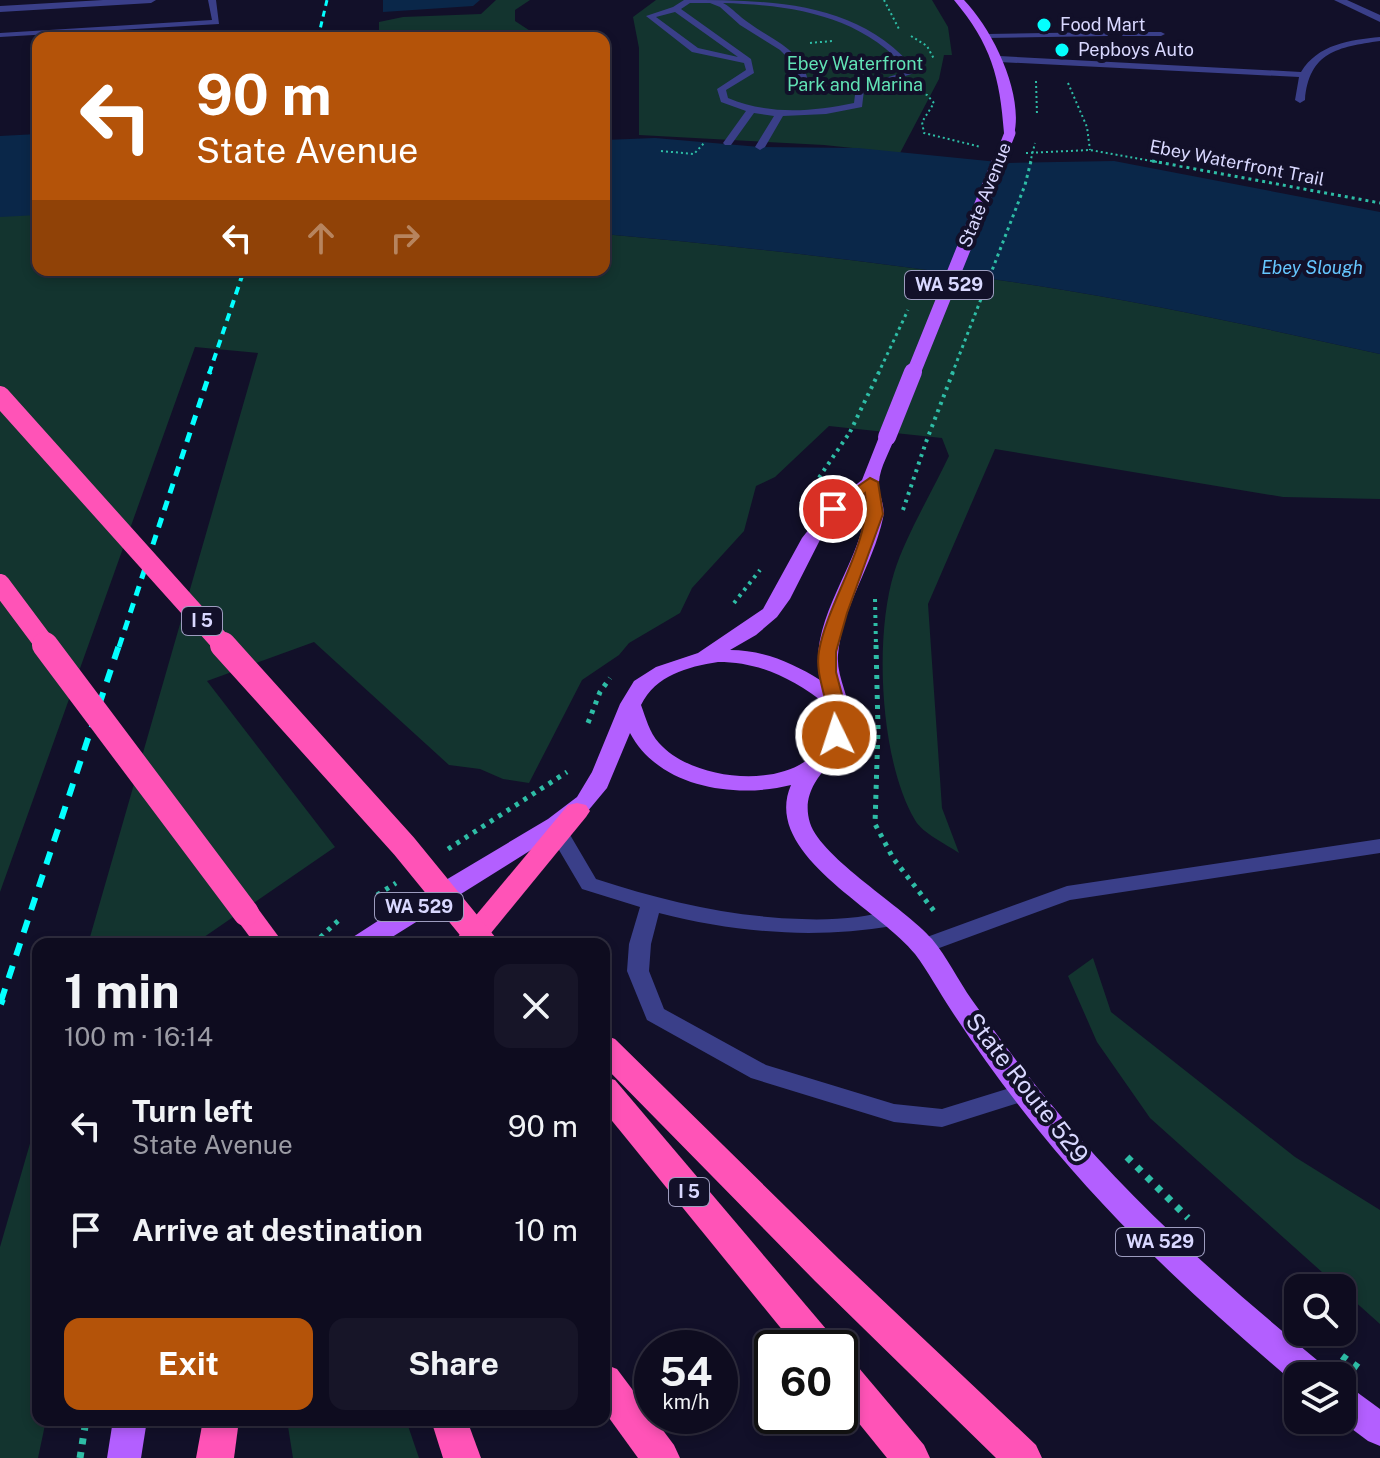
<!DOCTYPE html>
<html lang="en">
<head>
<meta charset="utf-8">
<style>
  :root { --surface:#0e0c1f; --page:#171528; --text:#f1f3f6; --muted:#9b9ba4; --line:#2e2c3d; --accent:#b45309 }
  body { margin:0; font-family:"Public Sans",sans-serif; background:var(--page); color:var(--text); height:100vh; display:flex; flex-direction:column; font-size:30px; white-space:nowrap }
  * { box-sizing:border-box; margin:0 }
  p { font-size:26px; color:var(--muted) }
  .icon { flex:none; width:44px; height:44px; fill:none; stroke:currentColor; stroke-width:2; stroke-linecap:round; stroke-linejoin:round }
  .map { position:relative; flex:1; overflow:hidden }
  .sheet { position:absolute; left:32px; top:938px; width:578px; height:488px; display:flex; flex-direction:column; background:var(--surface); border-radius:16px; box-shadow:0 4px 12px #0003,0 0 0 2px var(--line) }
  .sheet>* { flex:none }
  .hud { position:absolute; left:32px; top:32px; width:578px; height:244px; border-radius:16px; box-shadow:0 4px 12px #0003,0 0 0 2px var(--line); background:#b45309; color:#fff; overflow:hidden }
  .controls { position:absolute; left:1284px; top:1274px; display:grid; gap:16px }
  .controls a { display:grid; place-items:center; width:72px; height:72px; border-radius:16px; background:var(--surface); box-shadow:0 4px 12px #0003,0 0 0 2px var(--line); font-size:40px }
  .speed { position:absolute; left:634px; top:1330px; display:flex; gap:16px; font-size:40px; font-weight:700; text-align:center }
  .speed>* { display:grid; place-content:center; width:104px; height:104px; border-radius:50%; background:var(--surface); box-shadow:0 4px 12px #0003,0 0 0 2px var(--line); line-height:1 }
  .speed small { font-size:20px; font-weight:400 }
  .speed .limit { border:4px solid #111; border-radius:12px; background:#fff; color:#111 }
  .pin { position:absolute; display:grid; place-items:center; width:68px; height:68px; color:#fff; margin:-34px; border:4px solid #fff; border-radius:50%; box-shadow:0 2px 8px #0007 }
  .me { position:absolute; width:88px; margin:-44px; rotate:356deg; stroke-linejoin:round; filter:drop-shadow(0 0 6px #0008) }
  .turn { display:flex; align-items:center; gap:28px; height:168px; padding:0 32px; font-size:36px }
  .turn .icon { width:104px; height:104px; stroke-width:2.5 }
  .turn b { display:block; font-size:56px; line-height:68px }
  .lanes { display:flex; align-items:center; height:76px; padding:0 32px; background:#0003; justify-content:center; gap:40px; direction:ltr }
  .lanes .off { opacity:.35 }
  .round { display:grid; place-items:center; flex:none; width:84px; height:84px; border-radius:16px; background:var(--page) }
  .overview { display:flex; align-items:center; justify-content:space-between; height:136px; padding:0 32px }
  h1 { font-size:48px; font-weight:700; line-height:60px }
  .primary-button { display:flex; gap:16px; margin-top:auto; padding:16px 32px }
  .primary-button a { flex:1; height:92px; border-radius:16px; background:var(--accent); color:#fff; font-size:32px; font-weight:700; line-height:92px; text-align:center }
  .primary-button a+a { background:var(--page); color:var(--text) }
  ul { padding:0; list-style:none }
  li { display:flex; align-items:center; gap:24px; height:104px; padding:0 32px }
  li div { flex:1 }
  li b { display:block; font-size:30px }
  li em { font-style:normal }
  .map>svg:first-child { display:block }
  .green { fill:#13342f }
  .water { fill:#0a2749 }
  .lines { fill:none; stroke-linecap:round; stroke-linejoin:round }
  .path-far4 { stroke:#2ebda6; stroke-width:2; stroke-dasharray:2 3; stroke-linecap:butt }
  .path-far3 { stroke:#2ebda6; stroke-width:3; stroke-dasharray:3 4; stroke-linecap:butt }
  .path-far2 { stroke:#2ebda6; stroke-width:4; stroke-dasharray:3 5; stroke-linecap:butt }
  .path-far1 { stroke:#2ebda6; stroke-width:5; stroke-dasharray:4 6; stroke-linecap:butt }
  .path { stroke:#2ebda6; stroke-width:7; stroke-dasharray:6 8; stroke-linecap:butt }
  .service { fill:#3a3f89; fill-rule:evenodd }
  .minor { fill:#3a3f89; fill-rule:evenodd }
  .tertiary { fill:#3a3f89; fill-rule:evenodd }
  .primary { fill:#b35fff; fill-rule:evenodd }
  .motorway { fill:#ff53b7; fill-rule:evenodd }
  .rail-far4 { stroke:#04ffff; stroke-width:3; stroke-dasharray:6 5; stroke-linecap:butt }
  .rail-far3 { stroke:#04ffff; stroke-width:4; stroke-dasharray:8 6; stroke-linecap:butt }
  .rail-far2 { stroke:#04ffff; stroke-width:5; stroke-dasharray:10 8; stroke-linecap:butt }
  .rail-far1 { stroke:#04ffff; stroke-width:6; stroke-dasharray:13 11; stroke-linecap:butt }
  .rail { stroke:#04ffff; stroke-width:8; stroke-dasharray:17 14; stroke-linecap:butt }
  .path-bridge-far2 { stroke:#2ebda6; stroke-width:2; stroke-dasharray:2 3; stroke-linecap:butt }
  .path-bridge-far1 { stroke:#2ebda6; stroke-width:3; stroke-dasharray:3 4; stroke-linecap:butt }
  .path-bridge { stroke:#2ebda6; stroke-width:4; stroke-dasharray:3 5; stroke-linecap:butt }
  .primary-bridge-far2 { stroke:#b35fff; stroke-width:11 }
  .primary-bridge-far1 { stroke:#b35fff; stroke-width:14 }
  .primary-bridge { stroke:#b35fff; stroke-width:18 }
  .motorway-bridge-far1 { stroke:#ff53b7; stroke-width:20 }
  .motorway-bridge { stroke:#ff53b7; stroke-width:26 }
  .route { fill:#b45309; stroke:#753606; stroke-width:2 }
  .poi-dot { fill:#04ffff; stroke:#121029; stroke-width:3 }
  .labels { text-anchor:middle; stroke-width:8; stroke-linejoin:round; paint-order:stroke }
  .far-poi-label { font-size:18px; fill:#d9d8ff; stroke:#121029; text-anchor:start }
  .far-park-label { font-size:18px; fill:#61e2b5; stroke:#121029 }
  .far-street-label { font-size:18px; fill:#d9d8ff; stroke:#121029 }
  .far-water-label { font-size:18px; font-style:italic; fill:#66c7ff; stroke:#121029 }
  .shield { fill:#121029; stroke:#9d9cbf; stroke-width:2 }
  .shield-label { font-size:18px; font-weight:bold; fill:#d9d8ff }
  .near-street-label { font-size:24px; fill:#d9d8ff; stroke:#121029 }
</style>
</head>
<body>
<div class="map">
<svg width="1380" height="1458" viewBox="0 0 1380 1458">
  <rect width="100%" height="100%" fill="#121029"/>
  <g class="green">
    <path d="M496,0h34l-15,10v11l26,17h-162v-16l24,-5 78,-3z"/>
    <path d="M656,0h276l16,27 4,28h-8l-5,24 -39,74 -76,-8 -185,-10v-87l-6,-31z"/>
    <path d="M38,208v62h566v-36c145,13 291,30 435,52 115,18 228,43 341,68v145l-97,-2 -288,-48 -67,155 14,204 17,45c-13,-9 -37,-20 -44,-33 -35,-59 -41,-182 -21,-247 11,-36 38,-81 55,-117l-7,-18 -113,-12 -54,51 -19,9 -12,45 -52,57 -12,25 -51,30 -10,12 -37,25 -53,103 -26,-4 -23,-10 -31,-4 -135,-123 -107,39 128,166 -141,97h-106l170,-591 -63,-6 -195,545v-682z"/>
    <path d="M1093,958l18,54 184,145 85,53v114l-230,-206 -53,-76 -29,-66z"/>
    <path d="M38,1116v304h8l-8,38h-38v-211z"/>
    <path d="M287,1420h119l13,38h-126z"/>
  </g>
  <g class="water">
    <path d="M383,0h97l-7,6 -90,6z"/>
    <path d="M38,134v81l-38,2v-81z"/>
    <path d="M655,138l105,9 98,1 150,15 106,-2 266,51v142c-113,-25 -226,-50 -341,-68 -144,-22 -290,-39 -435,-52v-94z"/>
  </g>
  <g class="lines">
    <g class="path-far4">
      <path d="M884,0l15,29"/>
      <path d="M911,36l16,10 7,13"/>
      <path d="M810,43l22,-2"/>
      <path d="M1036,81l1,34"/>
      <path d="M1068,83l19,44 3,23"/>
      <path d="M916,92l11,3 7,8 -12,19 2,11 57,14"/>
      <path d="M661,151l33,3 11,-12"/>
      <path d="M1026,153l64,-3 73,13"/>
    </g>
    <path class="path-far3" d="M1152,161l228,42"/>
    <g class="path-far2">
      <path d="M801,504l49,-72"/>
      <path d="M903,510l23,-68"/>
      <path d="M875,599l1,48"/>
      <path d="M734,603l26,-33"/>
    </g>
    <g class="path-far1">
      <path d="M876,645l2,84 -3,95 18,34 41,53"/>
      <path d="M588,723l12,-31 10,-14"/>
      <path d="M448,849l119,-77"/>
      <path d="M377,895l19,-12"/>
      <path d="M313,944l26,-24"/>
    </g>
    <g class="path">
      <path d="M1127,1157l61,61"/>
      <path d="M1342,1356l18,13"/>
      <path d="M80,1458l6,-38"/>
    </g>
    <g class="service">
      <path d="M208,0h8l3,24 -219,13v-4l212,-13z"/>
      <path d="M684,0c86,0 176,0 233,72l-53,18 -2,17 -36,7 -43,2 -18,31 -5,3 -5,-3 19,-31 -20,-3 -23,32h-6l-2,-2 23,-32 -25,-9 -4,-13 29,-19 -2,-7 -52,-11 -46,-36 27,-9zM690,3h20l10,4 20,18 40,25 14,14 8,24 7,-2c-5,-36 -34,-44 -60,-63 -10,-6 -16,-15 -26,-20 68,2 139,12 185,68l-52,16 -2,16c-43,9 -85,12 -126,-5l-2,-8 28,-17 -3,-14 -70,-50zM675,12l63,45 -40,-9 -42,-31z"/>
      <path d="M1105,32l3,4 -121,2 -4,-2 4,-2z"/>
      <path d="M1125,32h36l4,2 -4,2h-39z"/>
      <path d="M1380,37v4c-42,6 -71,11 -75,59l-5,3 -5,-3 4,-23 -300,-15 -4,-3 4,-3 302,16c17,-28 49,-32 79,-35z"/>
      <path d="M559,827l7,1 30,51c67,22 135,38 206,40 18,1 37,0 56,-2 14,-2 29,-7 42,-3l3,5 -3,5 -7,2c-79,13 -156,7 -234,-13l-8,31 -2,27 15,38 102,56 128,39 48,5 84,-26 8,3 4,6 -4,6 -92,29 -48,-5 -143,-44 -104,-58 -20,-49 2,-27 11,-37 -58,-18 -33,-56z"/>
      <path d="M1380,839v14l-310,47 -147,54 -7,-3 -4,-5 4,-5 151,-55z"/>
    </g>
    <path class="minor" d="M1334,0h13l33,15v7z"/>
    <path class="tertiary" d="M103,0h53l-5,3 -151,9v-6z"/>
    <g class="primary">
      <path d="M954,0h10c29,30 60,94 50,135l-10,-2c-4,-56 -13,-89 -50,-133z"/>
      <path d="M887,432l8,5c-5,14 -15,30 -16,45 -1,13 7,24 4,36 -10,47 -41,88 -45,137 -2,25 16,47 11,72 -7,36 -52,53 -39,96 12,36 94,84 122,116 15,18 26,41 40,61 28,39 57,79 88,115 77,93 170,173 263,250l5,11h-30v10c-92,-78 -182,-160 -258,-254 -32,-39 -62,-81 -89,-122 -12,-18 -23,-39 -36,-56 -36,-46 -154,-100 -124,-169 -55,14 -132,3 -161,-52l-23,55 -25,30 -201,126h-32l4,-7 34,-22 161,-96 29,-22 15,-25 28,-68 14,-23 22,-14 42,-14 65,-44 39,-71 23,-29 37,-29 17,-43zM863,496c13,51 -58,118 -43,184 -27,-17 -57,-30 -90,-30l26,-15 21,-18 13,-18 32,-63zM718,662c43,0 75,17 109,43 14,89 -126,86 -168,38 -10,-11 -13,-25 -18,-38 15,-30 46,-38 77,-43z"/>
      <path d="M1342,1385l12,5 26,19v37l-12,-5 -28,-21z"/>
      <path d="M113,1420h34l-6,38h-34z"/>
    </g>
    <g class="motorway">
      <path d="M577,803l9,2 4,6 -4,6 -104,127h-30l116,-139z"/>
      <path d="M246,903l10,3 28,38h-29l-23,-31 4,-7z"/>
      <path d="M604,1035l11,4 224,220 197,186 6,13h-46l-181,-177 -211,-215z"/>
      <path d="M604,1077l11,3 217,256 5,12h-40l-193,-237z"/>
      <path d="M840,1356l13,5 71,84 6,13h-43l-47,-58z"/>
      <path d="M604,1364l13,5 57,76 6,13h-42l-34,-47z"/>
      <path d="M203,1420h36l-5,38h-38z"/>
      <path d="M431,1420h36l14,38h-38z"/>
    </g>
    <path class="rail-far4" d="M318,38l9,-38"/>
    <path class="rail-far3" d="M209,374l35,-104"/>
    <path class="rail-far2" d="M119,647l91,-275"/>
    <path class="rail-far1" d="M1,1001l118,-356"/>
    <path class="rail" d="M0,1004l2,-5"/>
    <path class="path-bridge-far2" d="M1030,163l5,-20"/>
    <g class="path-bridge-far1">
      <path d="M878,374l30,-64"/>
      <path d="M952,374l73,-189 6,-24"/>
    </g>
    <g class="path-bridge">
      <path d="M850,432l29,-60"/>
      <path d="M926,442l27,-70"/>
    </g>
    <path class="primary-bridge-far2" d="M998,163l12,-30"/>
    <path class="primary-bridge-far1" d="M913,374l86,-213"/>
    <path class="primary-bridge" d="M887,437l26,-65"/>
    <g class="motorway-bridge-far1">
      <path d="M0,396l225,251"/>
      <path d="M0,584l47,63"/>
    </g>
    <g class="motorway-bridge">
      <path d="M45,645l201,268"/>
      <path d="M223,645l181,201 80,98"/>
    </g>
  </g>
  <path class="route" d="M870,478l8,4 5,32 -36,99 -11,39v20l12,45 -3,18 -9,6 -9,-6c6,-32 -13,-54 -8,-84 9,-51 53,-109 46,-158l-32,20 -8,-4z"/>
  <g class="poi-dot">
    <circle cx="1044" cy="25" r="8"/>
    <circle cx="1062" cy="50" r="8"/>
  </g>
  <g class="labels">
    <g class="far-poi-label">
      <text x="1060" y="31">Food Mart</text>
      <text x="1078" y="56">Pepboys Auto</text>
    </g>
    <g class="far-park-label">
      <text x="855" y="70">Ebey Waterfront<tspan x="855" dy="21">Park and Marina</tspan></text>
    </g>
    <g class="far-street-label">
      <text transform="translate(1237 163) rotate(11)" y="6">Ebey Waterfront Trail</text>
      <text transform="translate(985 195) rotate(-68)" y="6">State Avenue</text>
    </g>
    <g class="far-water-label">
      <text x="1312" y="274">Ebey Slough</text>
    </g>
    <g class="shield">
      <rect x="905" y="271" width="88" height="28" rx="6"/>
      <rect x="182" y="607" width="40" height="28" rx="6"/>
      <rect x="375" y="893" width="88" height="28" rx="6"/>
      <rect x="669" y="1178" width="40" height="28" rx="6"/>
      <rect x="1116" y="1228" width="88" height="28" rx="6"/>
    </g>
    <g class="shield-label">
      <text x="949" y="291">WA 529</text>
      <text x="202" y="627">I 5</text>
      <text x="419" y="913">WA 529</text>
      <text x="689" y="1198">I 5</text>
      <text x="1160" y="1248">WA 529</text>
    </g>
    <g class="near-street-label">
      <text transform="translate(1027 1088) rotate(52)" y="8">State Route 529</text>
    </g>
  </g>
</svg>
<div class="controls">
<a><svg class="icon" aria-label="search" viewBox="0 0 24 24"><circle cx="10" cy="10" r="6"/><path d="M15 15l6 6"/></svg></a>
<a><svg class="icon" aria-label="layers" viewBox="0 0 24 24"><path d="M12 4l9 5-9 5-9-5zM3 14l9 5 9-5"/></svg></a>
</div>
<div class="speed"><div>54<small>km/h</small></div><div class="limit">60</div></div>
<div class="pin" style="left:833px;top:509px;background:#d93025"><svg class="icon" aria-label="arrive" viewBox="0 0 24 24"><path d="M6 21V4h12l-3 4 3 4H6"/></svg></div>
<svg class="me" style="left:836px;top:735px" viewBox="-20 -20 40 40"><circle r="17" fill="#b45309" stroke="#fff" stroke-width="3"/><path d="M0-11L8 9 0 5-8 9z" fill="#fff"/></svg>
<div class="hud">
<div class="turn"><svg class="icon" aria-label="left" viewBox="0 0 24 24"><path d="M17 20v-9H6M10 6l-5 5 5 5"/></svg><div><b>90 m</b>State Avenue</div></div>
<div class="lanes"><svg class="icon" aria-label="left" viewBox="0 0 24 24"><path d="M17 20v-9H6M10 6l-5 5 5 5"/></svg><svg class="icon off" aria-label="ahead" viewBox="0 0 24 24"><path d="M12 20V5M6 11l6-6 6 6"/></svg><svg class="icon off" aria-label="right" viewBox="0 0 24 24"><path d="M7 20v-9h11M14 6l5 5-5 5"/></svg></div>
</div>
<section class="sheet">
<div class="overview"><div><h1>1 min</h1><p>100 m · 16:14</p></div><a class="round"><svg class="icon" aria-label="close" viewBox="0 0 24 24"><path d="M6 6l12 12M18 6L6 18"/></svg></a></div>
<ul>
<li><svg class="icon" aria-label="left" viewBox="0 0 24 24"><path d="M17 20v-9H6M10 6l-5 5 5 5"/></svg><div><b>Turn left</b><p>State Avenue</p></div><em>90 m</em></li>
<li><svg class="icon" aria-label="arrive" viewBox="0 0 24 24"><path d="M6 21V4h12l-3 4 3 4H6"/></svg><div><b>Arrive at destination</b></div><em>10 m</em></li>
</ul>
<div class="primary-button"><a>Exit</a><a>Share</a></div>
</section>
</div>
</body>
</html>
